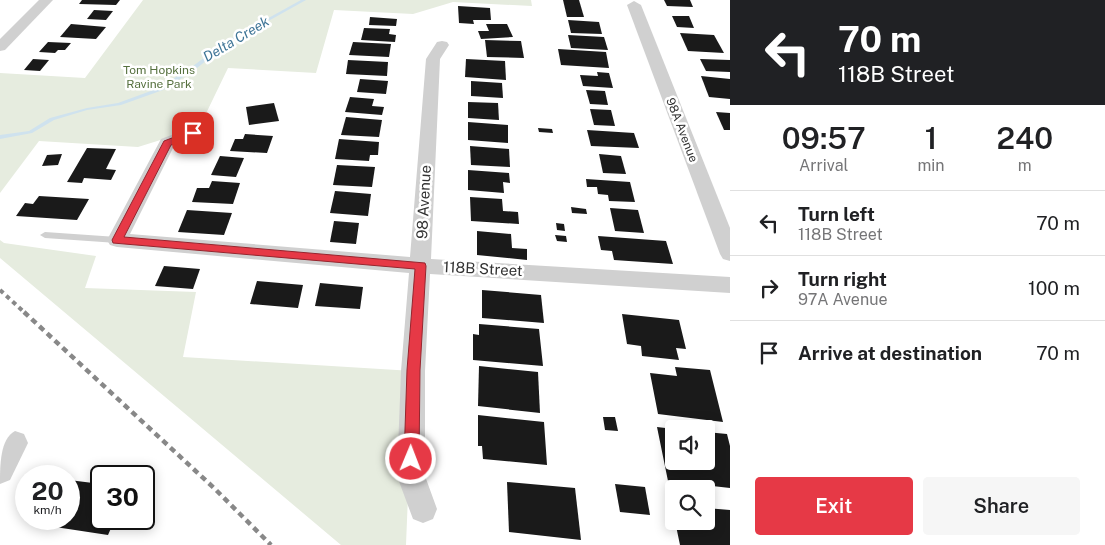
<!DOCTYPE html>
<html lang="en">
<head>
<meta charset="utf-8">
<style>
  :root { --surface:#fff; --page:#f6f6f6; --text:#202124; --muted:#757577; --line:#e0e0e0; --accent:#e63946 }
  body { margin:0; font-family:"Public Sans",sans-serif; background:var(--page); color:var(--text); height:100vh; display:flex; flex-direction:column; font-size:19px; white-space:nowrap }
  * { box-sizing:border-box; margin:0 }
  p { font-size:16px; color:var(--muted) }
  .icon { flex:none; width:28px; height:28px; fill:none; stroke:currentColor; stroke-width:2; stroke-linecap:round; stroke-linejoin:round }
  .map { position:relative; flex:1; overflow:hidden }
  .sheet { display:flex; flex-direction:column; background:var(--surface); width:375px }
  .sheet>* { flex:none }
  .banner { background:#202124; color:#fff; overflow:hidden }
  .tools { position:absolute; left:665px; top:420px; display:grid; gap:10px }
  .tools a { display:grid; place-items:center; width:50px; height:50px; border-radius:5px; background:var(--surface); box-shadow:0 2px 12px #0003; font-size:25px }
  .speed { position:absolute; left:15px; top:465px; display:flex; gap:10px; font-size:25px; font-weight:700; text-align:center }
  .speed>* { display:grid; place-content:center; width:65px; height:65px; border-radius:50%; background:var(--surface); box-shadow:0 2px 12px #0003; line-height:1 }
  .speed small { font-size:12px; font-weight:400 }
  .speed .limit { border:2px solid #111; border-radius:8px; background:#fff; color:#111 }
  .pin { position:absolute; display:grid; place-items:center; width:42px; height:42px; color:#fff; margin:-21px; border-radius:10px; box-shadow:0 2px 8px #0006 }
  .me { position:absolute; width:55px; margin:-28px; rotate:1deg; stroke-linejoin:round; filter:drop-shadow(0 0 4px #0008) }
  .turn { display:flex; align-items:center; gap:18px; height:105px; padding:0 25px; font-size:22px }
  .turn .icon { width:65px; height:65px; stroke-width:2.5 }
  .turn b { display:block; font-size:35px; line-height:42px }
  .eta { display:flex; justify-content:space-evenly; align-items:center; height:85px; text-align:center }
  .eta b { font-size:30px; font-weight:600; line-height:35px }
  .button { display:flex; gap:10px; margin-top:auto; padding:10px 25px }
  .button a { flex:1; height:58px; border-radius:5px; background:var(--accent); color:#fff; font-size:20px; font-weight:600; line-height:58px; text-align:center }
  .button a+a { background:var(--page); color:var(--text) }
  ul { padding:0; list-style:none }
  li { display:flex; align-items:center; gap:15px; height:65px; padding:0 25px; border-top:1px solid var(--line) }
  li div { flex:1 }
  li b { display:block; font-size:19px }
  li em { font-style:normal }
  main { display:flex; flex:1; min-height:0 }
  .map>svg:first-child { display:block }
  .green { fill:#e6ecdf }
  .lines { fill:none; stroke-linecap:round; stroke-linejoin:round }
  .stream { fill:#cfe2ee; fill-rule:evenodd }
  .building { fill:#1a1a1a }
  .service { fill:#d0d0d0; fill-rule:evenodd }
  .minor { fill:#d0d0d0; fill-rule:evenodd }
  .rail-far1 { stroke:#888; stroke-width:4; stroke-dasharray:4.5 4; stroke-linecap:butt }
  .rail { stroke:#888; stroke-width:4.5; stroke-dasharray:6 4.5; stroke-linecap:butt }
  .route { fill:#e63946; stroke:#96252e }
  .labels { text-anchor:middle; stroke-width:5; stroke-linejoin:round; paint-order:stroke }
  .far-park-label { font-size:12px; fill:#56703f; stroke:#fff }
  .far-street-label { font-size:12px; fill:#333; stroke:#fff }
  .far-water-label { font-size:14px; font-style:italic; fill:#3f7597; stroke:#fff }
  .street-label { font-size:15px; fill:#333; stroke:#fff }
</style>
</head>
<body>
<main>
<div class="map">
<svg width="730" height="545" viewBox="0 0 730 545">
  <rect width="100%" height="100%" fill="#fff"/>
  <g class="green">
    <path d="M143,0h388l1,6 -79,-4 -40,12 -79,-4 -18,63 -88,-5 -29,60 -61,19 -99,-6 -39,52v-120l85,5z"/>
    <path d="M0,240l4,3 92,13 -11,32 111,4 -13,65 230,14 -7,174h-65l-341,-287z"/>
  </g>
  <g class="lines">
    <path class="stream" d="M301,0h5l-79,44 -30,24 -34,22 -42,15 -34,5 -33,10 -22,13 -32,6v-4l29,-4 21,-13 37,-10 31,-5 41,-15 34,-22 32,-24z"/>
  </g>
  <g class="building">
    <path d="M82,0h38l-4,5 -37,-1z"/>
    <path d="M563,0h16l5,17h-17z"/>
    <path d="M664,0h26l3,7 -26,-1z"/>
    <path d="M458,6l32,2 1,12h-18l1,4 -15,-1z"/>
    <path d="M94,10l19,1 -7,9 -19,-1z"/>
    <path d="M672,16h17l5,12 -17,-1z"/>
    <path d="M370,17l27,2 -1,7 -27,-1z"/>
    <path d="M568,20l31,2 3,12 -31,-1z"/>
    <path d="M71,24l35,3 -10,12 -36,-2z"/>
    <path d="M486,24h21l6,13 -32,2 -3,-8h11z"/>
    <path d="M364,28l26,1 -1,5 7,1 -1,7 -34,-2z"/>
    <path d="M680,33l34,2 10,18 -36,-2z"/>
    <path d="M568,35l36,2 4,13 -37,-2z"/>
    <path d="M485,40l36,1 3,17 -37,-1z"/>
    <path d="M48,42l23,1 -6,7h-7l-3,3 -16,-1z"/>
    <path d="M353,42l38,2 -2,13 -40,-2z"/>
    <path d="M558,49l48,3 3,16 -48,-3z"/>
    <path d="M33,59l16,1 -9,11 -16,-1z"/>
    <path d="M466,59l39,2 1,19 -41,-3z"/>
    <path d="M700,59l30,1v12l-24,-1z"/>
    <path d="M348,60l40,2 -1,14 -41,-2z"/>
    <path d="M597,72l12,1 4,15 -30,-2 -3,-11 18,1z"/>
    <path d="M701,76l29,3v20l-21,-2z"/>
    <path d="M360,79l28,2 -2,13 -29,-2z"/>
    <path d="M471,81l31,2 1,15 -32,-2z"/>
    <path d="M586,90l19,1 3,14 -18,-1z"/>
    <path d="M350,97l24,2 -2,7 12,1 -2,8 -37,-3z"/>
    <path d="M468,102l30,1 1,17 -31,-2z"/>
    <path d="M274,103l5,18 -30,4 -3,-18z"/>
    <path d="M590,109l21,1 4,16 -21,-1z"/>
    <path d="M716,112l14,1v17h-6z"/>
    <path d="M346,117l36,3 -3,17 -38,-2z"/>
    <path d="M468,122l40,3v18l-40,-3z"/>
    <path d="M538,128l14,1 1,4 -14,-1z"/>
    <path d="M587,130l47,3 5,15 -48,-2z"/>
    <path d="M245,134l28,2 -6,17 -37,-2 5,-12h8z"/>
    <path d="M339,139l40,3 -1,13h-8l-1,6 -34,-2z"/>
    <path d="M470,146l39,3 1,18 -39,-2z"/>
    <path d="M87,148l29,1 -10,20 10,1 -5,10 -27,-2 -2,5 -15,-1z"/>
    <path d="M62,154l-4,11 -16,1 5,-11z"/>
    <path d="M599,154l22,2 5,18 -23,-1z"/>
    <path d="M220,156l24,2 -8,19 -25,-2z"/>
    <path d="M337,165l38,2 -3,20 -39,-2z"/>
    <path d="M468,170l41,3 1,10 -7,-1 1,11 -36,-3z"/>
    <path d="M586,179l44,3 5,20 -26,-1 -1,-6 -10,-1 -1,-7h-10z"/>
    <path d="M212,181l28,2 -7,21 -41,-2 5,-14h12z"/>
    <path d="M335,191l36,3 -3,22 -38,-3z"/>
    <path d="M39,196l50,3 -12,21 -61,-4 9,-13 8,1z"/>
    <path d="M470,197l32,2 1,12 15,1 1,12 -48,-3z"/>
    <path d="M571,207l15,2 1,5 -15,-1z"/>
    <path d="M610,208l28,2 6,23 -29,-2z"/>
    <path d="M187,210l45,3 -8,22 -46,-3z"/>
    <path d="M334,221l25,2 -3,21 -26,-2z"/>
    <path d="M556,223l8,1 1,7 -8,-1z"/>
    <path d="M477,231l34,3 1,14 15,1v11l-50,-5z"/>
    <path d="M555,235l11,1 1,6 -10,-1z"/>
    <path d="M598,236l68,5 7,23 -59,-4 -2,-9 -11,-1z"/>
    <path d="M164,266l36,3 -7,20 -38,-3z"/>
    <path d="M257,281l46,4 -5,23 -48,-4z"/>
    <path d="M320,283l43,4 -3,22 -45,-3z"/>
    <path d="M482,290l59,5 3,28 -62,-5z"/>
    <path d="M622,314l57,6 7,29 -10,-1 3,12 -37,-4 -1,-10 -14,-2z"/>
    <path d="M479,324l60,5 4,37 -70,-6v-26l6,1z"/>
    <path d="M479,366l59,6 2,41 -62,-7z"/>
    <path d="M675,367l35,3 13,52 -65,-8 -8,-41 27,3z"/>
    <path d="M478,415l66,7 3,43 -64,-6 -1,-13h-4z"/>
    <path d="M603,417h12l3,14 -13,-1z"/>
    <path d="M657,427l17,2v32h32v-29l21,2 3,12v42l-62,-7z"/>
    <path d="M69,480l32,4v35h14l-7,16 -66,-10 3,-6h24z"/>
    <path d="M507,482l68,6 6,52 -72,-8z"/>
    <path d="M615,484l30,3 5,28 -30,-3z"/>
    <path d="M706,508l24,2v35h-50l-5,-24h31z"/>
  </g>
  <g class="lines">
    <path class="service" d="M45,232l72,5 5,3 -5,3 -72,-5 -5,-3z"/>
    <g class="minor">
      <path d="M39,0h14l-48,50 -5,1v-12z"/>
      <path d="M634,1l7,4 89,223v33l-7,-2 -3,-5 -93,-249z"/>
      <path d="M442,41l5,1 2,3 -9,14 -9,200 299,18v16l-300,-19 -5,97v105l12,33 -4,10 -10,4 -10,-4 -16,-43 4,-105 8,-98 -292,-26 -7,-2 -3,-5 54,-101 26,-10h12l3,4 -3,4 -25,9 -44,88 280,23 16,-198 11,-17z"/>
      <path d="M15,431l9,3 4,9 -18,37 -10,4c0,-19 0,-45 15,-53z"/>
    </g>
    <path class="rail-far1" d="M0,290l25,23"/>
    <path class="rail" d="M24,312l190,176 57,57"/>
  </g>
  <path class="route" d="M193,130l3,1v4l-25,10 -47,92 301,26 1,3 -6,104 -1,89 -3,4 -5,2 -5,-2 -2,-4 3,-89 8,-101 -302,-26 -1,-3 52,-99z"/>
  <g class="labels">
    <g class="far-park-label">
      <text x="159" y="74">Tom Hopkins<tspan x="159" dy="14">Ravine Park</tspan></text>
    </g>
    <g class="far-street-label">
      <text transform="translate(682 130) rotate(69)" y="4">98A Avenue</text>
    </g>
    <g class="far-water-label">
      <text transform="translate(236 39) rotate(-31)" y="5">Delta Creek</text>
    </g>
    <g class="street-label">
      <text transform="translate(424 202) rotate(-87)" y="5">98 Avenue</text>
      <text transform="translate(483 269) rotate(3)" y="5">118B Street</text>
    </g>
  </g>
</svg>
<div class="tools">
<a><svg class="icon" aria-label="sound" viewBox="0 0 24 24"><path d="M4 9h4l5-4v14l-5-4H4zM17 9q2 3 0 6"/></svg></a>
<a><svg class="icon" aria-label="search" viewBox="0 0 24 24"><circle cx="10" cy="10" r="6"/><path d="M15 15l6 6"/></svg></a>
</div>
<div class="speed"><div>20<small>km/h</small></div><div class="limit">30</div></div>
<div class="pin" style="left:193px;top:133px;background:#d93025"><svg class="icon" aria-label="arrive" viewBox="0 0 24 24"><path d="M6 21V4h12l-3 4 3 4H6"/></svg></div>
<svg class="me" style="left:411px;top:459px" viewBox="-20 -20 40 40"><circle r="17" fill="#e63946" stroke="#fff" stroke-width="3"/><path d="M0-11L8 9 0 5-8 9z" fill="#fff"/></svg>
</div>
<section class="sheet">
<div class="banner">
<div class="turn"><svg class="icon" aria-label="left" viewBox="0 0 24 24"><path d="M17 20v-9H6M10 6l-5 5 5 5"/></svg><div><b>70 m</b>118B Street</div></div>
</div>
<div class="eta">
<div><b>09:57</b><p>Arrival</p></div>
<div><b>1</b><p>min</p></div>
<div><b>240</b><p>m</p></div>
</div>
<ul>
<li><svg class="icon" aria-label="left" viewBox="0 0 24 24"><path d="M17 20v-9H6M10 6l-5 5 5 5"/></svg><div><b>Turn left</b><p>118B Street</p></div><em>70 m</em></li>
<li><svg class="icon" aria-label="right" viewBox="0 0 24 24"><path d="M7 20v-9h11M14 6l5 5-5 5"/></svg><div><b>Turn right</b><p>97A Avenue</p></div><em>100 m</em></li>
<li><svg class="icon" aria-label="arrive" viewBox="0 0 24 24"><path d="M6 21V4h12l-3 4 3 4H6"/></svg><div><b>Arrive at destination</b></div><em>70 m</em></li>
</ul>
<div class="button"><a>Exit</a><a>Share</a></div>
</section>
</main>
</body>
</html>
